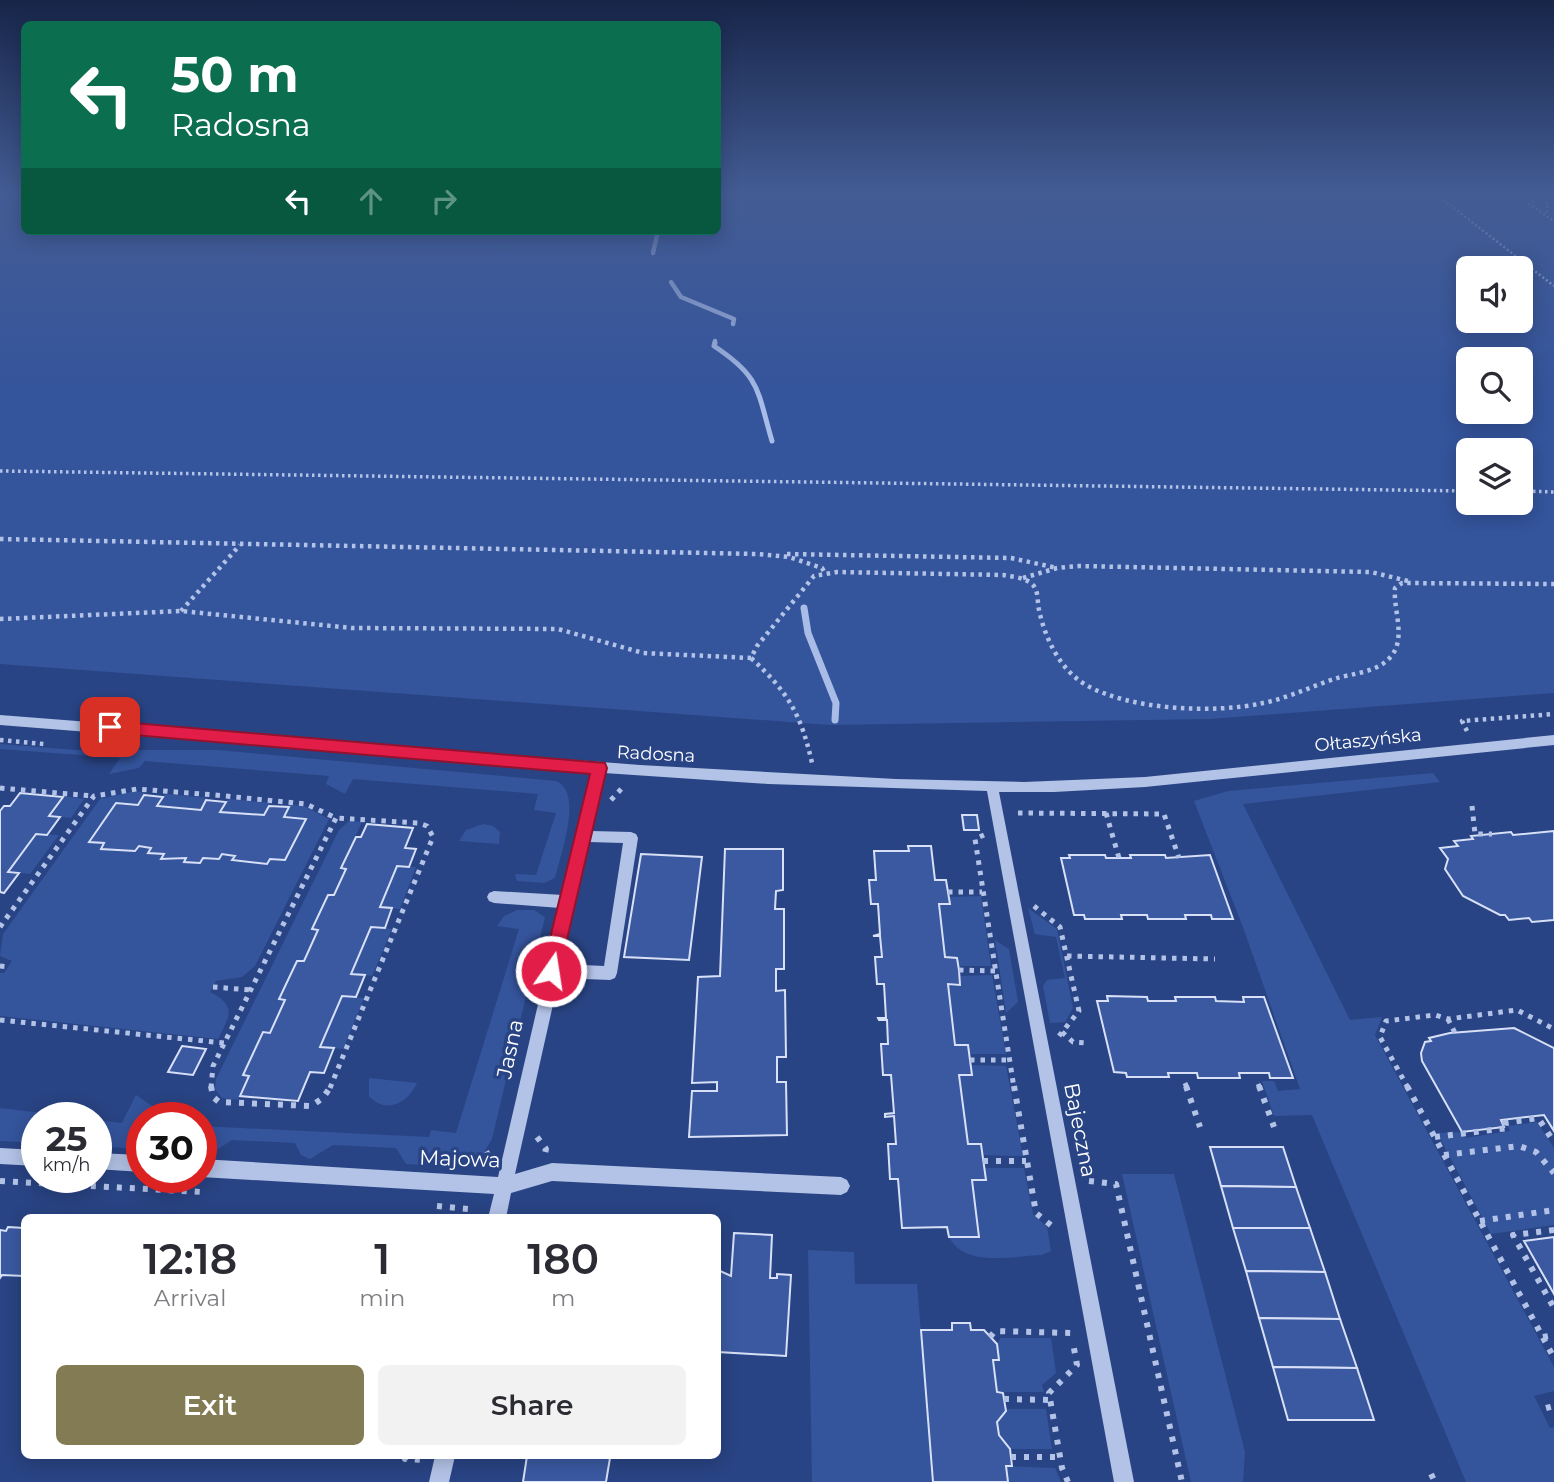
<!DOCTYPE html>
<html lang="en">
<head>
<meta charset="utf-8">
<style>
  :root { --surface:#fff; --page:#f2f2f3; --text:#2b2b33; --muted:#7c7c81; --accent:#837b53 }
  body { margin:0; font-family:Montserrat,sans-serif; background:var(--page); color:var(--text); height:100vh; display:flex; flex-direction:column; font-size:26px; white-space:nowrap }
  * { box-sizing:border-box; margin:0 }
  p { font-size:23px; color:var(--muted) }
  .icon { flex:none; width:38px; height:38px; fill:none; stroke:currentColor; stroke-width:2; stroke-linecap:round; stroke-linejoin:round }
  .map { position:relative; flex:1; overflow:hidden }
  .details { position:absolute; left:21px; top:1214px; width:700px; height:245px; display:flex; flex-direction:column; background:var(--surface); border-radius:10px; box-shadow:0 4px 18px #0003 }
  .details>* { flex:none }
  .banner { position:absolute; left:21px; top:21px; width:700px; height:214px; border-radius:10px; box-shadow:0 4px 18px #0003; background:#0b6e4f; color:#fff; overflow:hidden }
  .controls { position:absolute; left:1456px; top:256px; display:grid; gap:14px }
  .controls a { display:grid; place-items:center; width:77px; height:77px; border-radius:10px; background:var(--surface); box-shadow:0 4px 18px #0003; font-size:35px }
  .speed { position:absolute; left:21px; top:1102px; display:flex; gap:14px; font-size:35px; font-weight:700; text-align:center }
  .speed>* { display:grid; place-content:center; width:91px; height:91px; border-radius:50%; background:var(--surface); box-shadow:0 4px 18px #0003; line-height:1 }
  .speed small { font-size:18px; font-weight:400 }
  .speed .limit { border:10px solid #d22; background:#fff; color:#111 }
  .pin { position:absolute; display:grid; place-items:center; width:60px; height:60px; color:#fff; margin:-30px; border-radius:14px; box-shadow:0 4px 10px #0006 }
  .me { position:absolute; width:77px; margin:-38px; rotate:13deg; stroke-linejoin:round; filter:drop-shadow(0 0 5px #0008) }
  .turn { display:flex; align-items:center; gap:24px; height:147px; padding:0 35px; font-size:32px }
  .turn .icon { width:91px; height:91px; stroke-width:2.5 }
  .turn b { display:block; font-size:49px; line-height:60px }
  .lanes { display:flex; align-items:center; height:66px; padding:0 35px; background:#0003; justify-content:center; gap:35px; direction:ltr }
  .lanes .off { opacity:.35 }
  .eta { display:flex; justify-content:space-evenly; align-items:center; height:119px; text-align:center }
  .eta b { font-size:42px; font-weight:600; line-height:49px }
  .button { display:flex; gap:14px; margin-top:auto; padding:14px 35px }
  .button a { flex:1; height:80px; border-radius:10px; background:var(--accent); color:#fff; font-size:28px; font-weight:600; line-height:80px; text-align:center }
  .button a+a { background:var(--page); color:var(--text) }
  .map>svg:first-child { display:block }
  .green { fill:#34549c; fill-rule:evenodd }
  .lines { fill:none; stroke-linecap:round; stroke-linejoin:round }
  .stream-far2 { stroke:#a8bce7; stroke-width:4.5 }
  .stream-far1 { stroke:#a8bce7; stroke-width:5 }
  .stream { stroke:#a8bce7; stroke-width:7 }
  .building { fill:#3a59a1; stroke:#d7e0f6; stroke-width:2 }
  .path-far4 { stroke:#b3c3e7; stroke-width:2.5; stroke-dasharray:2 2.5; stroke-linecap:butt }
  .path-far3 { stroke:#b3c3e7; stroke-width:3.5; stroke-dasharray:2.5 3.5; stroke-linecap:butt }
  .path-far2 { stroke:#b3c3e7; stroke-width:4.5; stroke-dasharray:3.5 4.5; stroke-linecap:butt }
  .path-far1 { stroke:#b3c3e7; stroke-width:5; stroke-dasharray:4.5 6; stroke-linecap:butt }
  .path { stroke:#b3c3e7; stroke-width:6; stroke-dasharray:5 8; stroke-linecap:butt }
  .minor { fill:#b3c3e7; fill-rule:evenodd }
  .route { fill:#e11d48; stroke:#92132f; stroke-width:2 }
  .labels { text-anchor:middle; stroke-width:7; stroke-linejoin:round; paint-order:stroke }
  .street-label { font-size:18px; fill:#fff; stroke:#294484 }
  .near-street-label { font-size:21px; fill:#fff; stroke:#294484 }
</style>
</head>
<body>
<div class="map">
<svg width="1554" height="1482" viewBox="0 0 1554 1482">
  <rect width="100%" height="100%" fill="#294484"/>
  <g class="green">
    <path d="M0,194h24v37h694v-37h836v499l-344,26 -380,6 -830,-61zM1468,268h53v52h-53zM1468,359h53v52h-53zM1468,450h53v52h-53z"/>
    <path d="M0,744l76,6h142l338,31c28,11 4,75 -1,97l-11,5 -27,-2 -2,-7 21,1 20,-62 -22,-3 4,-16 -185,-15 -8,15 -19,-10 3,-8 -184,-15 -6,7 -30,6 11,-16 -120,-9z"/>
    <path d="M1433,773l7,9 -197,22 107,216 32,-3 -7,18 179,332v24l-20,5 16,32 4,-1v55h-88l-154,-367 -38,1 -12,-35h12l4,10 22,-2 -56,-159 -50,-129 34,-10z"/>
    <path d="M135,791l10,2 -7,12 -22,-2 -26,39 14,1 -3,6 34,2 4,-5 12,2 -3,5 16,1 -2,5 24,-1 -1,4 18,-4 16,1 3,-5 13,2 -2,4 33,4 4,-5 15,1 21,-41 -22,-2 6,-12 14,1 25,13 -74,147 -13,11 -26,4 -6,11c27,14 20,23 8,47l-218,-23v-43h4l8,-12 -12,-5 3,-22 97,-135z"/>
    <path d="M165,794l43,4 -7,12 -44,-4z"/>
    <path d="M64,796l20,3 -13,19 -22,-2z"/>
    <path d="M228,799l43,4 -7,12 -44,-3z"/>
    <path d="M349,821l13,1 -21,46 5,1 -12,26h-6l-16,34 6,1 -14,31h-7l-18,38 6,1 -15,33 -7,-1 -20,43 6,1 -11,24 -16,-2 -7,-9 1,-10 123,-249z"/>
    <path d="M483,824l10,2 7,6 -1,12 -40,-3 7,-11z"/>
    <path d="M36,834l23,1 -29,39 -22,-2z"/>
    <path d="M397,866l19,1 -16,42 -20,-2z"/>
    <path d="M981,896l10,70h-33l-1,-8 -12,-1 -6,-53h10v-7z"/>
    <path d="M1028,908l29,21 16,79 -8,14 -15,1 -7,-37 4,-6 18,-2 -9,-41 -21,-3z"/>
    <path d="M517,910h17l11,7 -53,222 -10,17 -13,3 -30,-2 -2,9 -31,-2 -10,-16 -63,-3 -23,14 -9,-4 -6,-12 -63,-3 -20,13h-11v-27l228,11 2,-7 25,3 63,-204 -22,-3 7,-10z"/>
    <path d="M371,927l21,2 -20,47 -21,-2z"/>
    <path d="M995,940l14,9 9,53 -12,11z"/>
    <path d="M992,975l14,79h-37l-1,-9h-13l-7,-61 12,1 -1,-9z"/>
    <path d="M342,996l22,2 -21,51 -23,-2z"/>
    <path d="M970,1065l36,1 17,90 -40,-1 -2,-11h-13l-9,-69h13z"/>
    <path d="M369,1078l48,5c-9,20 -31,32 -48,13z"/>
    <path d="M136,1095l34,23h-28v31l-46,-3v-26l26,3z"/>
    <path d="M0,1108l85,10h-48v25l-37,-2z"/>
    <path d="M1537,1122l17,26v77l-63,9 -54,-101 25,-1 3,6 45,-7 -2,-5z"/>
    <path d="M984,1168h40l9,46 14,13 4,24 -9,4c-29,1 -77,13 -93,-18h30l-7,-57h14z"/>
    <path d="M1174,1174l71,278 -2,30h-52l-69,-308z"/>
    <path d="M808,1250l46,2 1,32h62l16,198h-121z"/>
    <path d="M1001,1338h50l5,35 -14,12 2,7h-47l-4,-32h6l-2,-16z"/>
    <path d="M1005,1409h41l6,40h-42l-11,-14 -2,-13z"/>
    <path d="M1006,1466l49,2 6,14h-53z"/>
  </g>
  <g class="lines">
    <g class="stream-far2">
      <path d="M653,253l5,-22"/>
      <path d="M671,282l10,15 53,22 -1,5"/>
      <path d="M714,345l1,-4"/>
    </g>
    <path class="stream-far1" d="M715,343l-1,3c47,31 43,44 58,95"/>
    <path class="stream" d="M804,608l4,25 28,70 -1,17"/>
  </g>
  <g class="building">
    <path d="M20,793l43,4 -14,19 11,1 -13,18 -11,-1 -28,38 11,1 -15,20 -4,-1v-81l4,-5h6z"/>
    <path d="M144,795l19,2 -6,9 44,4 5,-10 20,2 -6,10 44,3 5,-9 20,1 -5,10 22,2 -21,41 -15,-1 -3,5 -35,-4 3,-4 -13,-2 -3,5 -16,-1 -3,5 -16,-1 2,-4 -25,1 3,-5 -16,-1 3,-5 -12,-2 -4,5 -34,-2 3,-6 -15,-1 27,-39 22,2z"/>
    <path d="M962,815h15l2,15h-15z"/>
    <path d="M367,824l46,4 -8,20 11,1 -7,18 -12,-1 -17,41 12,1 -7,20 -14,-1 -20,47 14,1 -9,22 -14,-1 -22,51 14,1 -10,25 -14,-1 -12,29 -58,-5 9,-20 -6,-1 20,-43 7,1 15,-33 -6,-1 18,-38h7l14,-31 -6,-1 16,-34h6l12,-26 -5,-1 15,-31h5z"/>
    <path d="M1554,831v89l-22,2 -3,-4 -20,2 -4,-5h-5l-37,-19 -18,-27 3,-10 -8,-11 18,-2 -4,-5 19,-2 -2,-3 40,-4 2,3z"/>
    <path d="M908,846h23l4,34h11l4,24h-11l6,53 12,1 2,12 1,15 -12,-1 7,61h13l4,30h-13l9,69h13l5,36h-14l7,57h-30l-2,-10 -45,1 -4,-49h-8l-2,-35h8l-2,-28 -9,1v-3l9,-1 -3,-38h-8l-2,-31h7l-1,-24h-8l-1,-2h8l-2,-34h-7l-2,-27h7l-2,-21h-7l7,-2 -2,-30h-7l-2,-24h7l-2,-29h35z"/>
    <path d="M725,849h58v41l-7,1 -1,18h9v60h-8v22l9,-1 1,67h-9v25h9l1,53 -98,2 3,-46h25v-9l-25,1 6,-106 22,-1z"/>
    <path d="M641,854l61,3 -13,103 -65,-3z"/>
    <path d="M1069,855h36l1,3h25l-1,-3h35l1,3 44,-3 23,64h-21l-1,-4h-26l1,4h-38l-1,-4h-26l1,4h-37l-1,-4h-10l-13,-57h9z"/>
    <path d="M1107,996l40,1 1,4h28l-1,-4h40l1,4 28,1 -1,-5h21l29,81h-23l-1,-5h-30l1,5h-42l-1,-5h-29l1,4h-42l-1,-4 -12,-1 -17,-71h11z"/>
    <path d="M1514,1028l40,20v83l-10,-16 -43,5 3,7 -42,5 -40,-71 -1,-8 4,-11 6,-1 -2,-3 21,-5z"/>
    <path d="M182,1046l24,3 -13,26 -25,-3z"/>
    <path d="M1210,1147h73l13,40 -75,-1z"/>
    <path d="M1221,1186l75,1 14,41h-77z"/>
    <path d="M8,1227l16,1v48l-22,-1 -2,3v-48l6,1z"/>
    <path d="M1233,1228h77l15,44 -79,-1z"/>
    <path d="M734,1233l38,2 -2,43h7v-4l14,1 -5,81 -68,-4v-82l13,6z"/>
    <path d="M1554,1237v57l-30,-53z"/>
    <path d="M1246,1271l79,1 15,47 -81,-1z"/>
    <path d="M1259,1318l81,1 17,49 -84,-1z"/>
    <path d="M952,1323h18l1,7h13l13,14 2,16h-6l4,32 6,1 3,18 -9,11 2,13 11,14 2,17h-6l2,16h-75l-12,-152h31z"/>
    <path d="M1273,1367l84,1 17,52h-86z"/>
    <path d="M527,1456l83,2 -4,24h-83z"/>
  </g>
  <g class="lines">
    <g class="path-far4">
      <path d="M1436,194l118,92"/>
      <path d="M1550,194l-21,10 25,17"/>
      <path d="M1547,197v18"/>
    </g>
    <g class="path-far3">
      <path d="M0,471l1468,20"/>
      <path d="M1521,491l33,1"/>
    </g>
    <g class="path-far2">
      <path d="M0,539l758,15 31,3 33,11 3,5"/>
      <path d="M787,554l224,4 46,10"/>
      <path d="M1023,578l34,-10 22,-2 292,6 37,9"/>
      <path d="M181,611l59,-66"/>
      <path d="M0,619l181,-8 171,17 206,1 85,24 108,5 6,-12 57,-70 23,-4 166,3c10,2 22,2 30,10 6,7 4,17 6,25 6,28 21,60 47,75 44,25 128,29 177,18 25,-5 47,-16 71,-24 18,-6 45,-6 58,-24 14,-18 1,-46 3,-67l7,-5 152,1"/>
      <path d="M751,658c37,34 50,56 61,105"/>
      <path d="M1467,731l-5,-10 92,-7"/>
      <path d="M0,740l44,4"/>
    </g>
    <g class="path-far1">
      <path d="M0,788l93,8"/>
      <path d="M611,800l13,-14"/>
      <path d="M1472,806l3,28h17"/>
      <path d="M1018,813l146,1 15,44"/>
      <path d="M1106,813l13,45"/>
      <path d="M984,835l-9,4 39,249"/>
      <path d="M948,892h34"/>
      <path d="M1034,906l26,21 19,84 -20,25"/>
      <path d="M0,927l94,-131 43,-7 78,6 91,9 30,14"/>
      <path d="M1067,956l148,3"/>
      <path d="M0,966l9,1"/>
      <path d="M959,970l36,1"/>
      <path d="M213,987l38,3"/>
      <path d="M1448,1019l7,14"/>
      <path d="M0,1020l224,23"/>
      <path d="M1062,1032l11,10 16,1"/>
      <path d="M970,1060h40"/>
      <path d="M1185,1083l2,5"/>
      <path d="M1258,1084l2,4"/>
      <path d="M211,1088l2,-22 123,-248"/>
      <path d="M330,1088l103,-251 -6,-11 -9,-3 -82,-5"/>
      <path d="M1408,1088l-28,-51 6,-16 49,-6 13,4 69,-9 37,19"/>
    </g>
    <g class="path">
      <path d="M211,1086l2,11 6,5 92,4 12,-8 8,-12"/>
      <path d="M1014,1086l22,127 17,14 1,4"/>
      <path d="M1186,1086l14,41"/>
      <path d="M1259,1086l15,41"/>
      <path d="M1407,1086l147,272"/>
      <path d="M537,1137l9,12 -1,4"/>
      <path d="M1435,1137l73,-9 -3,-5 33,-5 16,24"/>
      <path d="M1444,1155l75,-9 17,6 18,21"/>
      <path d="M983,1161h43"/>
      <path d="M475,1162l16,-10"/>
      <path d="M0,1181l202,11"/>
      <path d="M1089,1181l27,3 66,298"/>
      <path d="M437,1206l31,3 6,9"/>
      <path d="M1480,1221l74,-11"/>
      <path d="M1554,1230l-41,5 41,73"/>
      <path d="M990,1337l5,-6 76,2"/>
      <path d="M1543,1337l11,-2"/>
      <path d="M1004,1399l47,1"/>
      <path d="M1546,1408l8,-2"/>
      <path d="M406,1456l-1,3 17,1"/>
      <path d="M1011,1457h49"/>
      <path d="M1431,1474l4,8"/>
      <path d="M1068,1482l-6,-14 -13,-75 28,-28 -4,-22"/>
    </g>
    <g class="minor">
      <path d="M0,715l640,50 256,14 128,3 121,-5 409,-42v10l-409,42 -91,5h-55l135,690h-20l-127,-691 -219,-7 -164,-11 -13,58 40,1 5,2 2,4 -21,135 -2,5 -5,2 -51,-2 -44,196 37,-11 289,14 6,3 3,6 -3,6 -6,3 -289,-14 -41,12 -5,25h-18l6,-24 -293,-17v-18l297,18 47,-203 -1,-3 3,-5 13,-58 -66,-5 -5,-2 -2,-4 2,-4 5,-2 69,4 29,-123 -592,-47zM589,842l34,1 -19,123 -42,-2z"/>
      <path d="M0,1148l37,2v16l-37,-2z"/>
      <path d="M96,1153l46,2v17l-46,-3z"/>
      <path d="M435,1456h20l-6,26h-20z"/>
    </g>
  </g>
  <linearGradient id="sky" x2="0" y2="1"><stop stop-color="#172549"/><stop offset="0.48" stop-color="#435c94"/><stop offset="1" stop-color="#435c94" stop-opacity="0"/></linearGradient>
  <rect width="1554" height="402" fill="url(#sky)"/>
  <path class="route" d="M110,721l495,42 2,5 -49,210 -7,3 -6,-3 -3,-7 48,-197 -480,-41 -8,-6z"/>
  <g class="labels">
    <g class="street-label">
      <text transform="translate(1368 740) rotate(-6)" y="6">Ołtaszyńska</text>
      <text transform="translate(656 754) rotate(3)" y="6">Radosna</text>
    </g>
    <g class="near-street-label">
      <text transform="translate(510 1049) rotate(-78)" y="7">Jasna</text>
      <text transform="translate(1080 1130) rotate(79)" y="7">Bajeczna</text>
      <text transform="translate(460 1159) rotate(2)" y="7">Majowa</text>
    </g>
  </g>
</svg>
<div class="controls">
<a><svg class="icon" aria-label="sound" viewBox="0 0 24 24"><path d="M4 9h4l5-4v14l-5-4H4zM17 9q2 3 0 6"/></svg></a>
<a><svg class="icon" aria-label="search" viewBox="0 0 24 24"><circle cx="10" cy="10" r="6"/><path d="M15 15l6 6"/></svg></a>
<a><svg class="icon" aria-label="layers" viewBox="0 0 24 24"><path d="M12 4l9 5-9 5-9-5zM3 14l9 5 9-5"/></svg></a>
</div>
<div class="speed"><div>25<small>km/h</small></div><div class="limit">30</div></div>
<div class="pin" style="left:110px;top:727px;background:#d93025"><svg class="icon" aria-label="arrive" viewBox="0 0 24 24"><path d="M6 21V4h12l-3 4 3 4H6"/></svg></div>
<svg class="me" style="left:551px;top:971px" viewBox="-20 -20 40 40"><circle r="17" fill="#e11d48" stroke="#fff" stroke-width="3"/><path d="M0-11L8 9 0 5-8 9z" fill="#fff"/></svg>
<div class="banner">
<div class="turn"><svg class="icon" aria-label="left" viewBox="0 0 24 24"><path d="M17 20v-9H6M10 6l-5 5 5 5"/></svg><div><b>50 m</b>Radosna</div></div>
<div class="lanes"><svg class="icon" aria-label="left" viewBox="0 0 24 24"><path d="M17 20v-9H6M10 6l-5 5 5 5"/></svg><svg class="icon off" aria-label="ahead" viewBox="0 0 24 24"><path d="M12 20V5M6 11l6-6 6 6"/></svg><svg class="icon off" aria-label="right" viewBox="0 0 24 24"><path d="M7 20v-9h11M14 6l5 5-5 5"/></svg></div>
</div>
<section class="details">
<div class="eta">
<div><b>12:18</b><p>Arrival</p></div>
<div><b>1</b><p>min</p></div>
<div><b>180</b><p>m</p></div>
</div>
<div class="button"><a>Exit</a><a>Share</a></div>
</section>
</div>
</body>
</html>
